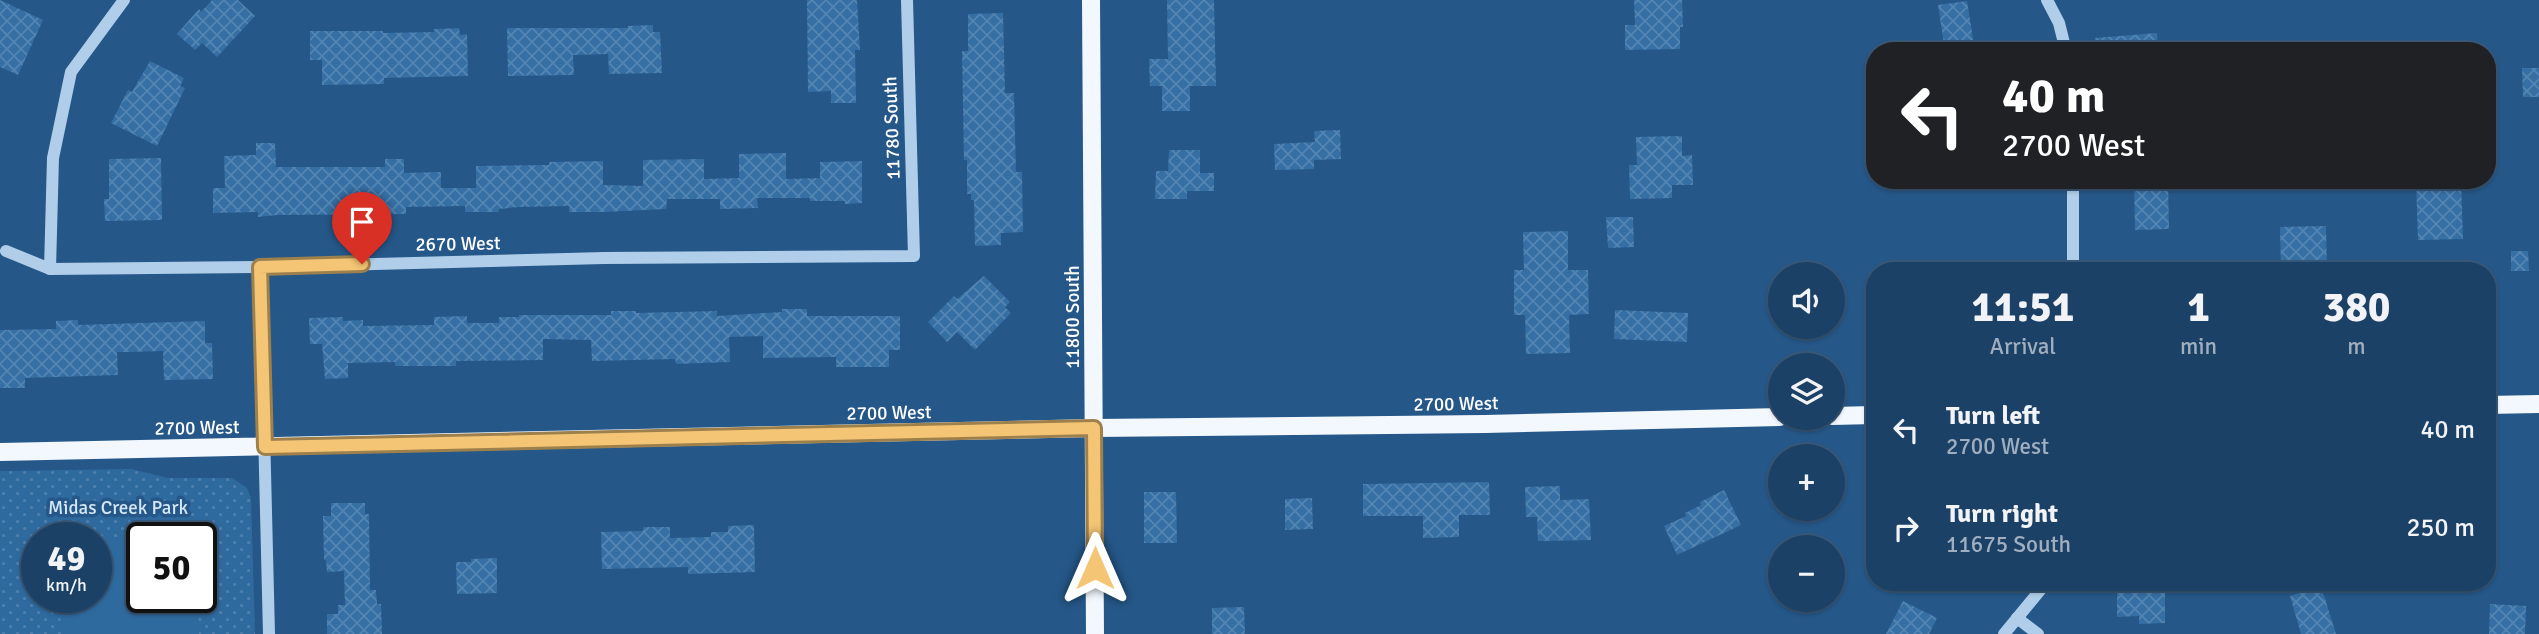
<!DOCTYPE html>
<html lang="en">
<head>
<meta charset="utf-8">
<style>
  :root { --surface:#1c4166; --page:#25486c; --text:#f1f3f6; --muted:#a0afbf; --line:#3a5a7a }
  body { margin:0; font-family:Signika,sans-serif; background:var(--page); color:var(--text); height:100vh; display:flex; flex-direction:column; font-size:26px; white-space:nowrap }
  * { box-sizing:border-box; margin:0 }
  p { font-size:23px; color:var(--muted) }
  .icon { flex:none; width:38px; height:38px; fill:none; stroke:currentColor; stroke-width:2; stroke-linecap:round; stroke-linejoin:round }
  .map { position:relative; flex:1; overflow:hidden }
  .details { position:absolute; left:1866px; top:262px; width:630px; height:329px; display:flex; flex-direction:column; background:var(--surface); border-radius:28px; box-shadow:0 2px 5px #0004,0 0 0 2px var(--line) }
  .details>* { flex:none }
  .top-card { position:absolute; left:1866px; top:42px; width:630px; height:147px; border-radius:28px; box-shadow:0 2px 5px #0004,0 0 0 2px var(--line); background:#202124; color:#fff; overflow:hidden }
  .controls { position:absolute; left:1768px; top:262px; display:grid; gap:14px }
  .controls a { display:grid; place-items:center; width:77px; height:77px; border-radius:50%; background:var(--surface); box-shadow:0 2px 5px #0004,0 0 0 2px var(--line); font-size:35px }
  .speed { position:absolute; left:21px; top:522px; display:flex; gap:14px; font-size:35px; font-weight:700; text-align:center }
  .speed>* { display:grid; place-content:center; width:91px; height:91px; border-radius:50%; background:var(--surface); box-shadow:0 2px 5px #0004,0 0 0 2px var(--line); line-height:1 }
  .speed small { font-size:18px; font-weight:400 }
  .speed .limit { border:4px solid #111; border-radius:10px; background:#fff; color:#111 }
  .pin { position:absolute; display:grid; place-items:center; width:60px; height:60px; color:#fff; margin:-72px -30px; border-radius:50% 50% 50% 0; rotate:-45deg; box-shadow:0 0 7px #0007 }
  .pin .icon { rotate:45deg }
  .me { position:absolute; width:77px; margin:-38px; rotate:0deg; stroke-linejoin:round; filter:drop-shadow(0 0 5px #0008) }
  .turn { display:flex; align-items:center; gap:24px; height:147px; padding:0 21px; font-size:32px }
  .turn .icon { width:91px; height:91px; stroke-width:2.5 }
  .turn b { display:block; font-size:49px; line-height:60px }
  .eta { display:flex; justify-content:space-evenly; align-items:center; height:119px; text-align:center }
  .eta b { font-size:42px; font-weight:700; line-height:49px }
  ul { padding:0; list-style:none }
  li { display:flex; align-items:center; gap:21px; height:98px; padding:0 21px }
  li div { flex:1 }
  li b { display:block; font-size:26px }
  li em { font-style:normal }
  .map>svg:first-child { display:block }
  .park { fill:url(#park-dots); fill-rule:evenodd }
  .pitch { fill:#2f6a9f }
  .building { fill:url(#building-cross-hatch) }
  .lines { fill:none; stroke-linecap:round; stroke-linejoin:round }
  .minor { stroke:#b0cee9; stroke-width:12 }
  .major { stroke:#f3f8fe; stroke-width:18 }
  .route-casing { stroke:#9e804c; stroke-width:18 }
  .route { stroke:#f3c575; stroke-width:12 }
  .labels { text-anchor:middle; stroke-width:7; stroke-linejoin:round; paint-order:stroke }
  .street-label { font-size:19px; fill:#fff; stroke:#255788 }
  .park-label { font-size:19px; fill:#d4e7f7; stroke:#255788 }
</style>
</head>
<body>
<div class="map">
<svg width="2539" height="634" viewBox="0 0 2539 634">
  <defs>
    <pattern id="park-dots" width="8" height="8" patternUnits="userSpaceOnUse" patternTransform="scale(1.75)"><rect width="8" height="8" fill="#2f6a9f"/><path d="M2 2h.1M6 6h.1" fill="none" stroke="#4e80ad" stroke-width="1.8" stroke-linecap="round"/></pattern>
    <pattern id="building-cross-hatch" width="8" height="8" patternUnits="userSpaceOnUse" patternTransform="scale(1.75)"><rect width="8" height="8" fill="#356fa4"/><path d="M0 0l8 8M0 8l8-8" fill="none" stroke="#5385b2"/></pattern>
  </defs>
  <rect width="100%" height="100%" fill="#255788"/>
  <path class="park" d="M131,469l37,9h64l15,10 4,10 4,136h-255v-163zM37,537h59v60h-59zM142,537h59v60h-59z"/>
  <path class="pitch" d="M142,539v58h56l1,37h-138l-1,-37h36v-56z"/>
  <g class="building">
    <path d="M0,0l43,20 -25,55 -18,-8z"/>
    <path d="M212,0h26l17,16 -38,41 -15,-14 -7,7 -18,-16 22,-25 2,3z"/>
    <path d="M807,0h50l3,50h-5l1,53h-25v-12l-23,1z"/>
    <path d="M1167,0h47l2,86h-26v25h-28v-25h-12l-1,-27h19z"/>
    <path d="M1634,0h48l1,27h-3v22l-55,1v-25h10z"/>
    <path d="M1967,1l8,50h-30l-7,-46z"/>
    <path d="M1003,13l2,80h9l2,79h6l1,60 -22,1v12l-26,1 -1,-46h-3v-6h-4v-34h-3l-2,-109h6v-37z"/>
    <path d="M653,25v7h7l2,41 -53,1 -1,-20 -35,1 1,20 -66,1 -1,-48h121v-2z"/>
    <path d="M459,28l1,7 7,-1 1,42 -84,2v6l-62,1v-25h-12v-29h73v2l51,-1v-3z"/>
    <path d="M2157,33l1,18h-62l-1,-13z"/>
    <path d="M150,61l34,17 -4,8 5,2 -28,58 -46,-23 17,-33 4,2z"/>
    <path d="M2522,68h17v29h-16z"/>
    <path d="M1340,130l1,29 -27,1v9l-39,1 -1,-26 41,-2 -1,-11z"/>
    <path d="M1682,136v20l10,-1 1,30h-21v13l-42,1 -1,-34h8l-1,-28z"/>
    <path d="M256,143h19l1,24h109v-8h19v14l37,-1v16h35v-22l73,-1v-3l54,-1v24l40,1v-26l61,-1v20l35,-1v-24l47,-1v26l34,-1v-16l42,-1v42l-17,1v-3h-35v-3h-53l1,10 -38,1v-10h-53l-1,10 -62,3h-35v-6l-50,1 -20,2v3h-34v-6l-59,1v7l-129,1 -19,2v-5l-45,1v-25h12l-1,-32 32,-1z"/>
    <path d="M1169,150h31v23h14v18h-27v8h-32l1,-28h12z"/>
    <path d="M161,158l1,62 -57,1 -1,-22h5v-40z"/>
    <path d="M2134,180h34l1,49 -34,1z"/>
    <path d="M2416,180h45l2,59 -45,1z"/>
    <path d="M1606,217h27l1,30 -26,1z"/>
    <path d="M2326,226l1,45h-46l-1,-44z"/>
    <path d="M1568,231v39h20l1,44 -20,1 1,38 -44,1 -1,-39h-11v-45h10l-1,-38z"/>
    <path d="M2511,251h17l1,20h-18z"/>
    <path d="M984,276l26,26 -5,5 6,6 -36,37 -18,-18 -10,10 -19,-20 26,-26 3,3z"/>
    <path d="M782,309h25v7h93v34h-11v17h-53v-10l-73,1v-22l-34,1 1,25 -54,2 -1,-5 -83,2 -1,-21 -48,-1v21l-87,1v5h-61v-4l-47,1v15l-23,1 -3,-35h-12l-1,-26 34,-1v4l20,-1v6l71,-1v-8l33,-1v7h32v-6h20v-2h92v-4h25v2l81,-2v5l65,-4z"/>
    <path d="M1615,310l73,3 -1,29 -73,-3z"/>
    <path d="M78,320v5l127,-4v22h7l1,36 -49,1 -1,-29 -34,1h-12l1,23 -93,3v10h-25v-58l56,-1v-8z"/>
    <path d="M1489,482l1,33h-31v22l-36,1v-22h-60v-32z"/>
    <path d="M1560,486v14l29,-1 2,41 -53,1 -1,-24h-11l-1,-30z"/>
    <path d="M1724,490l17,35 -64,30 -13,-29 22,-10 -1,-3 16,-8 -1,-3z"/>
    <path d="M1144,492h32l1,51h-33z"/>
    <path d="M1312,498l1,31 -28,1v-31z"/>
    <path d="M331,503h34v11h4l1,76h6l1,14h4l1,30h-55v-20h11v-9h7l-1,-34 -17,1 -1,-12h-2l-1,-44h8z"/>
    <path d="M754,525l1,47 -67,2v-7l-86,2 -1,-37 42,-1v-4h27v11l41,-1v-5h17v-6z"/>
    <path d="M497,558v35l-40,1 -1,-32h15v-3z"/>
    <path d="M2117,583h48v40l-26,1v-8l-22,1z"/>
    <path d="M2321,586l15,48h-35l-11,-38z"/>
    <path d="M1903,601l34,17 -8,16h-43z"/>
    <path d="M2490,604l36,2 -1,28h-36z"/>
    <path d="M1244,607l1,27h-33v-26z"/>
  </g>
  <g class="lines">
    <g class="minor">
      <path d="M2047,0l12,23 7,28"/>
      <path d="M6,251l44,18 210,-2 344,-9 310,-2 -7,-256"/>
      <path d="M260,267l9,367"/>
      <path d="M50,269l3,-111 18,-86 53,-72"/>
      <path d="M2073,271v-91"/>
      <path d="M2017,618l21,16"/>
      <path d="M2004,634l42,-51"/>
    </g>
    <g class="major">
      <path d="M1091,0l4,634"/>
      <path d="M2487,405l52,-1"/>
      <path d="M1832,416l42,-1"/>
      <path d="M0,452l1094,-24 391,-4 295,-7"/>
    </g>
  </g>
  <g class="lines">
    <g class="route-casing">
      <path id="route" d="M362,264l-102,3 5,180 829,-19 1,140"/>
    </g>
    <use href="#route" class="route"/>
  </g>
  <g class="labels">
    <g class="street-label">
      <text transform="translate(891 128) rotate(-92)" y="7">11780 South</text>
      <text transform="translate(458 243) rotate(-1)" y="7">2670 West</text>
      <text transform="translate(1072 317) rotate(-90)" y="7">11800 South</text>
      <text transform="translate(1456 403) rotate(-1)" y="7">2700 West</text>
      <text transform="translate(889 412) rotate(-1)" y="7">2700 West</text>
      <text transform="translate(197 427) rotate(-1)" y="7">2700 West</text>
    </g>
    <g class="park-label">
      <text x="118" y="514">Midas Creek Park</text>
    </g>
  </g>
</svg>
<div class="controls">
<a><svg class="icon" aria-label="sound" viewBox="0 0 24 24"><path d="M4 9h4l5-4v14l-5-4H4zM17 9q2 3 0 6"/></svg></a>
<a><svg class="icon" aria-label="layers" viewBox="0 0 24 24"><path d="M12 4l9 5-9 5-9-5zM3 14l9 5 9-5"/></svg></a>
<a>+</a>
<a>−</a>
</div>
<div class="speed"><div>49<small>km/h</small></div><div class="limit">50</div></div>
<div class="pin" style="left:362px;top:264px;background:#d93025"><svg class="icon" aria-label="arrive" viewBox="0 0 24 24"><path d="M6 21V4h12l-3 4 3 4H6"/></svg></div>
<svg class="me" style="left:1095px;top:568px" viewBox="-20 -20 40 40"><path d="M0-17L14 15 0 8-14 15z" fill="#f3c575" stroke="#fff" stroke-width="4"/></svg>
<div class="top-card">
<div class="turn"><svg class="icon" aria-label="left" viewBox="0 0 24 24"><path d="M17 20v-9H6M10 6l-5 5 5 5"/></svg><div><b>40 m</b>2700 West</div></div>
</div>
<section class="details">
<div class="eta">
<div><b>11:51</b><p>Arrival</p></div>
<div><b>1</b><p>min</p></div>
<div><b>380</b><p>m</p></div>
</div>
<ul>
<li><svg class="icon" aria-label="left" viewBox="0 0 24 24"><path d="M17 20v-9H6M10 6l-5 5 5 5"/></svg><div><b>Turn left</b><p>2700 West</p></div><em>40 m</em></li>
<li><svg class="icon" aria-label="right" viewBox="0 0 24 24"><path d="M7 20v-9h11M14 6l5 5-5 5"/></svg><div><b>Turn right</b><p>11675 South</p></div><em>250 m</em></li>
</ul>
</section>
</div>
</body>
</html>
